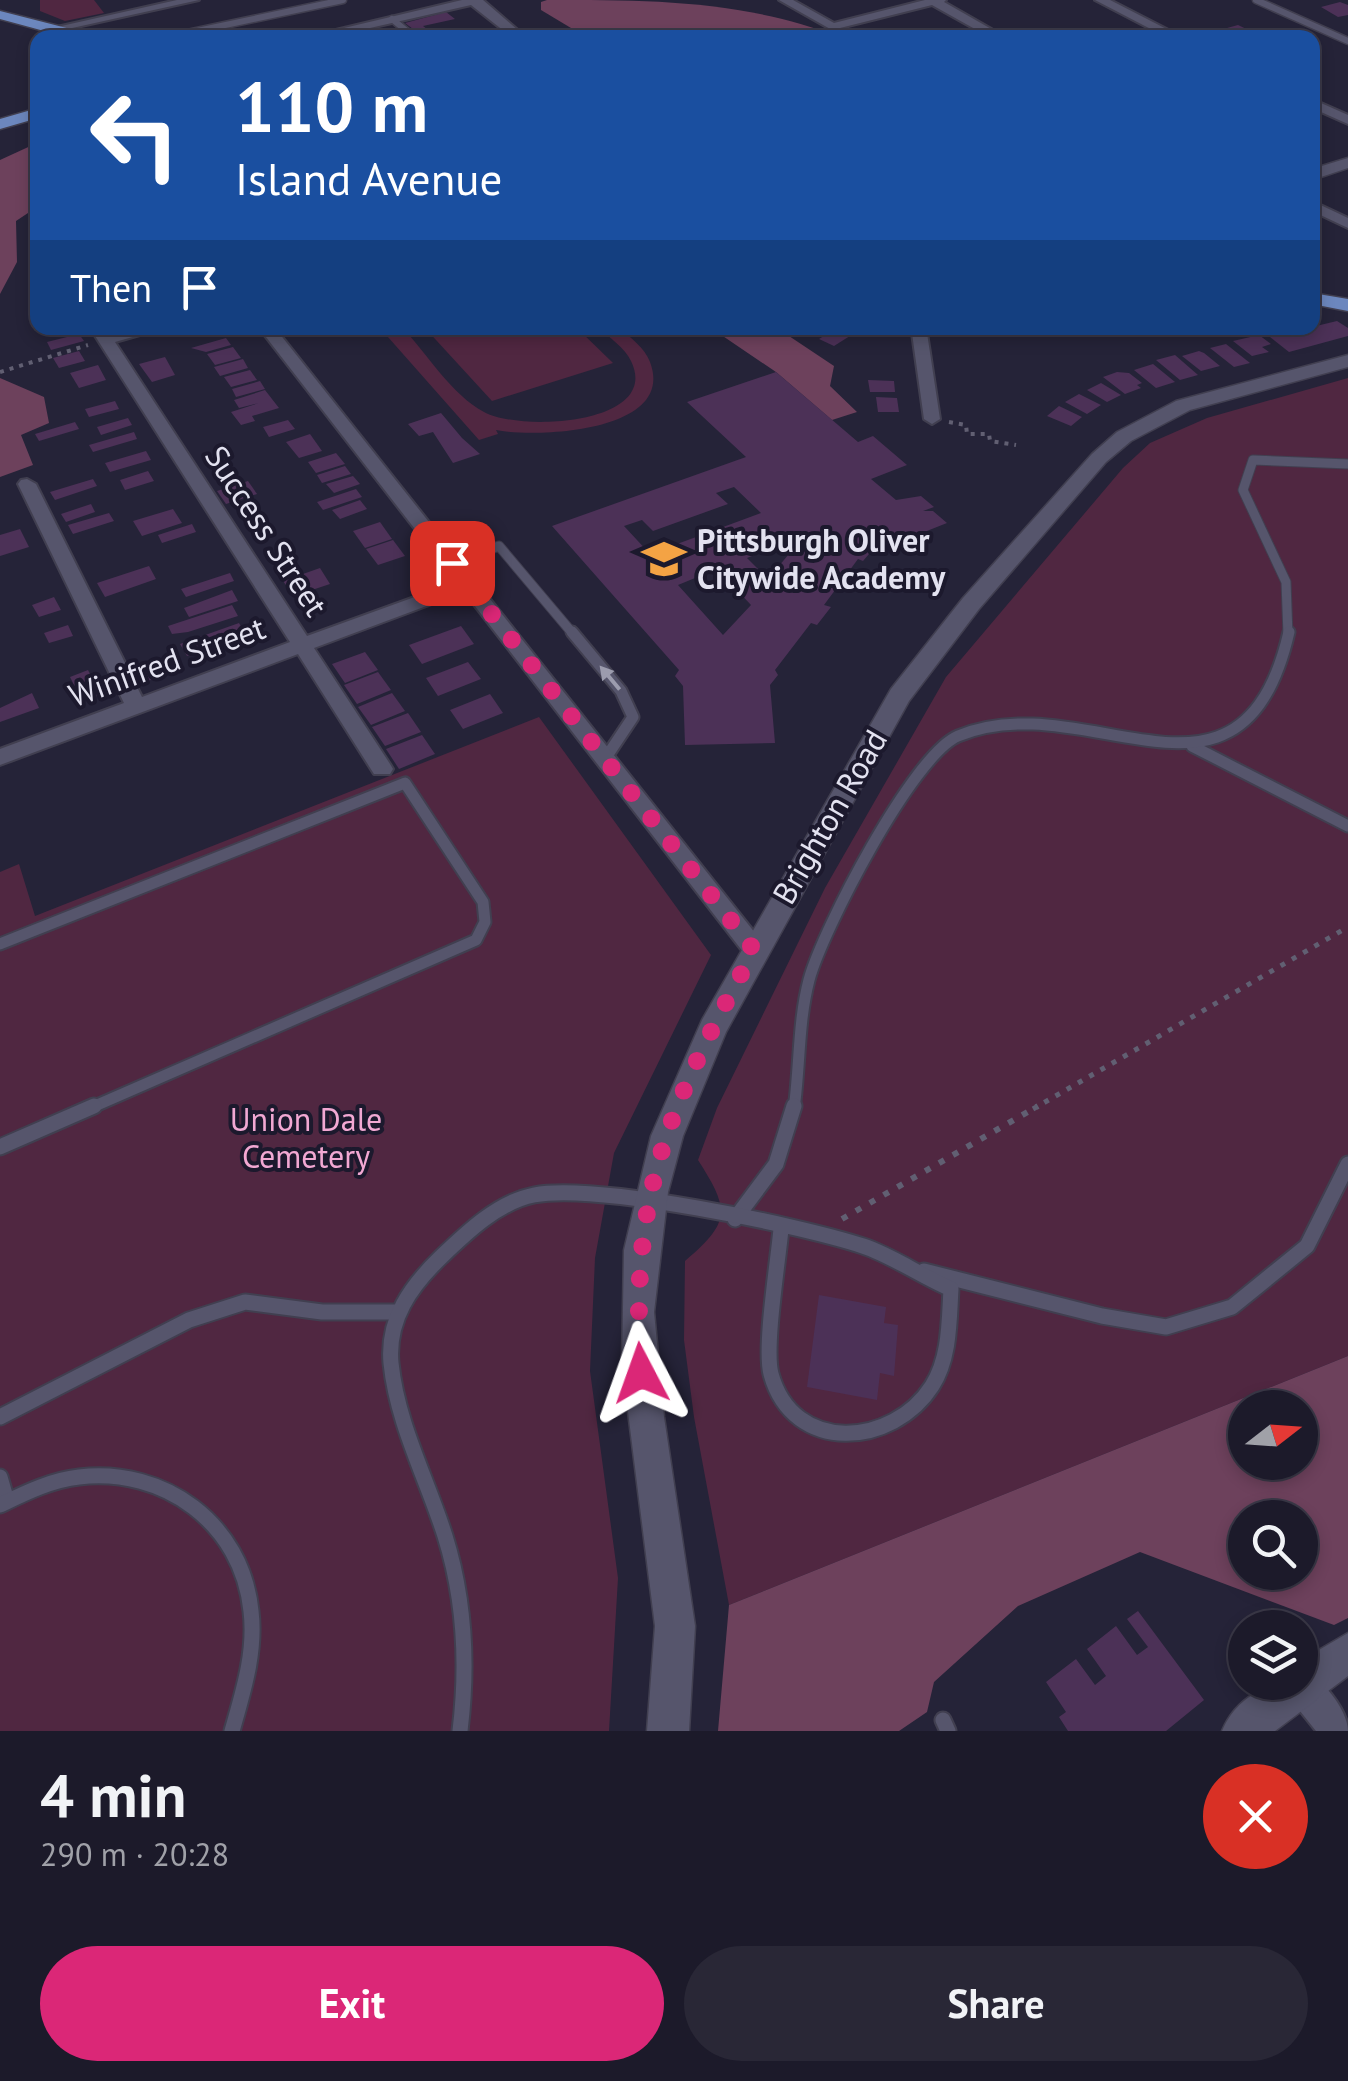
<!DOCTYPE html>
<html lang="en">
<head>
<meta charset="utf-8">
<style>
  :root { --surface:#1c1a2a; --page:#292736; --text:#f1f3f6; --muted:#a0a1a8; --line:#3a3847; --accent:#db2777 }
  body { margin:0; font-family:"PT Sans",sans-serif; background:var(--page); color:var(--text); height:100vh; display:flex; flex-direction:column; font-size:38px; white-space:nowrap }
  * { box-sizing:border-box; margin:0 }
  p { font-size:32px; color:var(--muted) }
  .icon { flex:none; width:55px; height:55px; fill:none; stroke:currentColor; stroke-width:2; stroke-linecap:round; stroke-linejoin:round }
  .map { position:relative; height:1731px; overflow:hidden }
  .details { display:flex; flex-direction:column; background:var(--surface); flex:1 }
  .details>* { flex:none }
  .hud { position:absolute; left:30px; top:30px; width:1290px; height:305px; border-radius:20px; box-shadow:0 5px 15px #0003,0 0 0 2px var(--line); background:#1a4fa0; color:#fff; overflow:hidden }
  .needle { width:65px; rotate:73deg }
  .tools { position:absolute; left:1228px; top:1390px; display:grid; gap:20px }
  .tools a { display:grid; place-items:center; width:90px; height:90px; border-radius:50%; background:var(--surface); box-shadow:0 5px 15px #0003,0 0 0 2px var(--line); font-size:50px }
  .pin { position:absolute; display:grid; place-items:center; width:85px; height:85px; color:#fff; margin:-42px; border-radius:20px; box-shadow:0 5px 15px #0006 }
  .me { position:absolute; width:110px; margin:-55px; rotate:356deg; stroke-linejoin:round; filter:drop-shadow(0 0 8px #0008) }
  .turn { display:flex; align-items:center; gap:35px; height:210px; padding:0 40px; font-size:45px }
  .turn .icon { width:130px; height:130px; stroke-width:2.5 }
  .turn b { display:block; font-size:70px; line-height:85px }
  .then { display:flex; align-items:center; height:95px; padding:0 40px; background:#0003; gap:20px; font-size:38px }
  .round { display:grid; place-items:center; flex:none; width:105px; height:105px; border-radius:52px; background:var(--page) }
  .headline { display:flex; align-items:center; justify-content:space-between; height:170px; padding:0 40px }
  h1 { font-size:60px; font-weight:700; line-height:75px }
  .cta { display:flex; gap:20px; margin-top:auto; padding:20px 40px }
  .cta a { flex:1; height:115px; border-radius:60px; background:var(--accent); color:#fff; font-size:40px; font-weight:700; line-height:115px; text-align:center }
  .cta a+a { background:var(--page); color:var(--text) }
  .map>svg:first-child { display:block }
  .green { fill:#502741 }
  .forest { fill:#6d415c; fill-rule:evenodd }
  .building { fill:#4c3157; fill-rule:evenodd }
  .lines { fill:none; stroke-linecap:round; stroke-linejoin:round }
  .service-far3-casing { stroke:#413f50; stroke-width:9 }
  .service-far2-casing { stroke:#413f50; stroke-width:11 }
  .service-far1-casing { stroke:#413f50; stroke-width:15 }
  .service-casing { stroke:#413f50; stroke-width:19 }
  .minor-casing { stroke:#413f50; stroke-width:4 }
  .tertiary-casing { stroke:#413f50; stroke-width:3 }
  .primary-casing { stroke:#413f50; stroke-width:3 }
  .path-far2 { stroke:#615f72; stroke-width:4; stroke-dasharray:4 6; stroke-linecap:butt }
  .path-far1 { stroke:#615f72; stroke-width:5; stroke-dasharray:5 8; stroke-linecap:butt }
  .path { stroke:#615f72; stroke-width:6; stroke-dasharray:6 10; stroke-linecap:butt }
  .service-far3 { stroke:#56556c; stroke-width:6 }
  .service-far2 { stroke:#56556c; stroke-width:9 }
  .service-far1 { stroke:#56556c; stroke-width:11 }
  .service { stroke:#56556c; stroke-width:15 }
  .minor { fill:#56556c; fill-rule:evenodd }
  .tertiary { fill:#56556c; fill-rule:evenodd }
  .primary { fill:#6c87be; fill-rule:evenodd }
  .oneway { fill:#9c9cae }
  .route { stroke:#db2777; stroke-width:18; stroke-dasharray:0 32.4 }
  .labels { text-anchor:middle; stroke-width:8; stroke-linejoin:round; paint-order:stroke }
  .street-label { font-size:32px; fill:#e3e2f0; stroke:#1c192d }
  .poi-label { font-size:32px; font-weight:bold; fill:#e3e2f0; stroke:#1c192d; text-anchor:start }
  .park-label { font-size:32px; fill:#f2a8d3; stroke:#1c192d }
</style>
</head>
<body>
<div class="map">
<svg width="1348" height="1731" viewBox="0 0 1348 1731">
  <rect width="100%" height="100%" fill="#252338"/>
  <g class="green">
    <path d="M40,0h54l10,13 -39,8 -25,-10z"/>
    <path d="M380,328h23c24,26 49,67 81,84 36,20 178,13 147,-51 -6,-13 -21,-23 -32,-33h20c11,9 26,20 31,34 27,71 -116,76 -154,68l2,4 -19,6z"/>
    <path d="M425,328h152l36,35 -121,38z"/>
    <path d="M1348,378v978l-619,249 -35,-188 -10,-77 1,-79c46,-39 45,-51 13,-101l19,-52 108,-220 121,-211 177,-209 27,-25 57,-25z"/>
    <path d="M539,717l172,238 -97,198 -19,105 -5,113 28,207 -9,153h-609v-859l19,-8 16,52z"/>
  </g>
  <g class="forest">
    <path d="M547,0c107,0 194,0 293,37h-254l-45,-27v-8z"/>
    <path d="M37,143v64l-21,14 1,41 -17,32v-134z"/>
    <path d="M711,328h66l57,38 -4,20 27,26 -25,8 -56,-48z"/>
    <path d="M0,378l44,19 5,26 -28,12 12,30 -33,12z"/>
    <path d="M1348,1356v262l-14,7 -194,-73 -122,54 -84,76 -7,30 -28,19h-181l11,-126zM1245,1408h55v54h-55zM1245,1518h55v54h-55z"/>
  </g>
  <g class="building">
    <path d="M1340,2l8,3v10l-10,2 -17,-10z"/>
    <path d="M446,12l9,7 -32,7 5,4 -11,2 -12,-9z"/>
    <path d="M1238,25l21,10h-44l6,-2 -5,-2z"/>
    <path d="M1337,321l11,7v8l-59,16 -19,-15z"/>
    <path d="M837,328l16,6 -19,12 -15,-7z"/>
    <path d="M79,334l5,7 -33,9 -4,-8z"/>
    <path d="M1259,335l12,9 -9,3 7,5 -17,4 -19,-15z"/>
    <path d="M226,338l5,7 -25,7 -15,-4z"/>
    <path d="M1226,344l24,19 -16,4 -24,-19z"/>
    <path d="M233,347l8,11 -26,7 -8,-11z"/>
    <path d="M79,351l6,10 -26,7 -6,-10z"/>
    <path d="M1199,351l5,2 16,13 -19,5 -19,-15z"/>
    <path d="M1175,355l23,20 -18,5 -24,-20z"/>
    <path d="M165,357l10,18 -23,7 -13,-18z"/>
    <path d="M243,359l5,9 -28,8 -6,-9z"/>
    <path d="M1153,364l22,18 -19,6 -22,-18z"/>
    <path d="M98,365l8,15 -27,8 -9,-15z"/>
    <path d="M250,370l7,10 -26,7 -7,-10z"/>
    <path d="M776,372l82,70 15,-6 34,29 -36,14 25,21 25,-4 13,11 -11,4h10l14,12 -78,31 -6,7 -5,-2 -34,46 7,2 -14,18 -6,-2 -36,47 3,5 -8,10 5,58 -90,2 -2,-59 -8,-10 4,-6 -127,-144 194,-69 -59,-55zM734,487l27,26 -111,41 -26,-28 18,-6 11,11 75,-27 -12,-11zM788,542l6,6 -26,31 -21,-21zM717,569l34,36 -28,30 -45,-50z"/>
    <path d="M1117,372l12,1 13,10 -5,2 4,3 -16,6 -22,-17z"/>
    <path d="M868,380l26,1 1,11h-25z"/>
    <path d="M260,381l5,8 -29,8 -4,-8z"/>
    <path d="M1101,383l20,12 -14,7 -20,-12z"/>
    <path d="M265,390l14,18 -27,8 3,5 -14,4 -10,-13 28,-9 -20,5 -5,-8z"/>
    <path d="M1079,394l22,11 -14,9 -22,-12z"/>
    <path d="M876,397l21,1 2,14h-21z"/>
    <path d="M115,401l4,8 -30,8 -4,-8z"/>
    <path d="M1059,406l23,11 -11,9 -24,-10z"/>
    <path d="M441,413l21,25 18,16 -27,9 -20,-31 -14,4 -11,-12z"/>
    <path d="M128,418l4,7 -31,10 -4,-8z"/>
    <path d="M288,420l7,9 -26,8 -6,-10z"/>
    <path d="M75,422l4,7 -40,12 -4,-7z"/>
    <path d="M134,432l3,7 -44,13 -4,-7z"/>
    <path d="M310,434l12,17 -23,7 -13,-16z"/>
    <path d="M146,451l5,9 -41,12 -5,-9z"/>
    <path d="M336,453l9,11 -29,9 -8,-11z"/>
    <path d="M345,466l6,8 -29,9 -5,-8z"/>
    <path d="M148,471l6,10 -29,9 -5,-10z"/>
    <path d="M353,476l7,8 -26,9 -8,-9z"/>
    <path d="M93,479l4,7 -42,14 -5,-8z"/>
    <path d="M248,481l9,13 -31,10 -9,-13z"/>
    <path d="M356,489l6,8 -39,13 -6,-8z"/>
    <path d="M360,500l7,9 -27,10 -8,-9z"/>
    <path d="M91,504l4,8 -29,10 -5,-8z"/>
    <path d="M173,509l9,14 -40,13 -9,-15z"/>
    <path d="M109,513l5,8 -41,13 -5,-9z"/>
    <path d="M380,522l12,17 -27,9 -12,-17z"/>
    <path d="M192,524l4,8 -34,11 -4,-8z"/>
    <path d="M20,529l9,18 -29,9v-21z"/>
    <path d="M393,540l12,16 -27,9 -12,-16z"/>
    <path d="M149,566l7,13 -51,18 -8,-14z"/>
    <path d="M320,568l10,16 -36,12 -11,-15z"/>
    <path d="M230,573l4,8 -48,16 -5,-8z"/>
    <path d="M232,590l6,11 -49,16 -5,-9z"/>
    <path d="M54,597l7,13 -22,7 -7,-12z"/>
    <path d="M232,605l6,11 -50,16 -16,2 -4,-8z"/>
    <path d="M239,623l7,12 -59,21 -7,-12z"/>
    <path d="M68,625l5,11 -24,7 -5,-10z"/>
    <path d="M461,626l13,18 -52,20 -13,-19z"/>
    <path d="M365,652l13,18 -33,13 -13,-19z"/>
    <path d="M171,659l6,11 -29,11 -6,-12z"/>
    <path d="M468,662l13,17 -43,17 -12,-18z"/>
    <path d="M88,670l13,25 -19,6 -12,-24z"/>
    <path d="M378,672l13,18 -34,14 -13,-19z"/>
    <path d="M32,693l7,15 -39,14v-14z"/>
    <path d="M392,693l13,18 -34,14 -13,-18z"/>
    <path d="M490,694l13,19 -40,16 -13,-19z"/>
    <path d="M408,713l13,19 -36,14 -13,-19z"/>
    <path d="M422,735l13,19 -36,15 -13,-20z"/>
    <path d="M819,1295l67,12 -2,16 14,2 -4,51 -14,-3 -3,27 -70,-13z"/>
    <path d="M1138,1611l66,89 -38,31h-98l-9,-14 7,-5 -20,-30 30,-23 19,26 11,-9 -19,-27 29,-23 21,29 11,-8 -21,-28z"/>
  </g>
  <g class="lines">
    <g class="service-far3-casing">
      <g id="service-far3">
        <path d="M1256,0l92,41"/>
        <path d="M392,19l23,19"/>
        <path d="M164,38l179,-38"/>
      </g>
    </g>
    <g class="service-far2-casing">
      <g id="service-far2">
        <path d="M452,563l47,-17 75,89"/>
        <path d="M1288,635l-2,-53 -43,-92 10,-30 95,4"/>
      </g>
    </g>
    <g class="service-far1-casing">
      <g id="service-far1">
        <path d="M572,632l49,59 12,26 -28,42"/>
        <path d="M1192,746l156,80"/>
        <path d="M0,944l405,-161 78,119 2,20 -9,18 -388,169"/>
        <path d="M794,1109c6,-43 4,-87 15,-129 13,-49 104,-225 149,-244 130,-54 283,103 331,-104"/>
      </g>
    </g>
    <g class="service-casing">
      <g id="service">
        <path d="M0,1147l94,-41"/>
        <path d="M735,1219l41,-55 18,-58"/>
        <path d="M924,1271l178,45 64,11 66,-20 75,-61 41,-82"/>
        <path d="M0,1417l189,-97 56,-18 77,10h73"/>
        <path d="M0,1477l7,24"/>
        <path d="M0,1505c25,-12 51,-25 79,-28 85,-10 163,46 172,134 5,41 -8,81 -19,120"/>
        <path d="M943,1720l5,11"/>
        <path d="M460,1731c8,-66 5,-131 -15,-195 -18,-57 -48,-113 -54,-173 -4,-44 20,-77 50,-106 25,-24 57,-55 93,-62 63,-12 265,30 329,51 28,9 58,30 88,43 -2,32 -1,69 -19,97 -39,61 -139,69 -161,-12 -7,-27 7,-112 10,-145"/>
      </g>
    </g>
    <g class="minor-casing">
      <g id="minor">
        <path d="M177,0h22l-145,32 -6,-3z"/>
        <path d="M462,0h21l44,38h-14l-42,-33 -145,33h-24z"/>
        <path d="M779,0h14l41,23 91,-23h21l-2,2 63,36h-16l-59,-33 -100,25z"/>
        <path d="M1095,0h15l74,38h-16z"/>
        <path d="M1312,99l36,16v9l-36,-16z"/>
        <path d="M1312,201l36,17v10l-36,-17z"/>
        <path d="M90,328h15l5,6 23,-6h23l-2,3 -39,11 192,294 149,-54 -197,-254h16l488,615 4,7 -4,7h-16l-283,-365 -150,56 76,116 3,5 -3,5h-16l-76,-120 -298,111v-16l124,-46 -106,-219 3,-4 6,-1 9,5 106,213 148,-55z"/>
        <path d="M902,328h132l-8,5h-99l13,86 -8,5 -8,-5 -12,-86z"/>
        <path d="M1300,1667c20,9 48,42 48,64h-32l-28,-35 -4,-14h16z"/>
      </g>
    </g>
    <g class="tertiary-casing">
      <g id="tertiary">
        <path d="M1348,158v10l-36,12v-11z"/>
        <path d="M1348,355v12l-158,43 -59,31 -25,21 -127,147 -70,92 -183,331 -43,104 -15,56 -14,120 10,105 31,209 -6,105h-42l8,-105 -33,-262 2,-114 27,-114 51,-116 189,-331 72,-91 129,-144 25,-22 59,-31z"/>
        <path d="M1348,1633v43l-73,55h-53c14,-33 44,-49 78,-49v-21z"/>
      </g>
    </g>
    <g class="primary-casing">
      <g id="primary">
        <path d="M0,11l94,24 2,3h-26l-70,-19z"/>
        <path d="M38,108v10l-38,11v-10z"/>
        <path d="M1312,293l36,6v12l-36,-7z"/>
      </g>
    </g>
    <g class="path-far2">
      <path d="M0,372l88,-27"/>
      <path d="M949,422l17,3 1,9h22l1,7 26,4"/>
    </g>
    <path class="path-far1" d="M1033,1109l315,-182"/>
    <path class="path" d="M842,1219l196,-113"/>
    <use href="#service-far3" class="service-far3"/>
    <use href="#service-far2" class="service-far2"/>
    <use href="#service-far1" class="service-far1"/>
    <use href="#service" class="service"/>
    <use href="#minor" class="minor"/>
    <use href="#tertiary" class="tertiary"/>
    <use href="#primary" class="primary"/>
  </g>
  <defs><path id="oneway-solid" d="M-6-.8H1V-3.2L6.5 0L1 3.2V.8H-6Z" transform="scale(2.5)"/></defs>
  <use class="oneway" href="#oneway-solid" transform="translate(610 678) rotate(-130)"/>
  <g class="lines">
    <path class="route" d="M452,563l302,387c-84,155 -125,242 -113,423"/>
  </g>
  <defs>
    <g id="school-bare" transform="scale(3.45)"><path d="M0-5L7-2L0 1L-7-2ZM-4 1L0 2.5L4 1V4Q0 6-4 4Z" fill="#f4a344" stroke="#1c192d" stroke-width="2.5" paint-order="stroke"/></g>
  </defs>
  <g fill-rule="evenodd">
    <use href="#school-bare" x="664" y="559"/>
  </g>
  <g class="labels">
    <g class="street-label">
      <text transform="translate(266 531) rotate(57)" y="11">Success Street</text>
      <text transform="translate(167 662) rotate(-20)" y="11">Winifred Street</text>
      <text transform="translate(830 817) rotate(-60)" y="11">Brighton Road</text>
    </g>
    <g class="poi-label">
      <text x="697" y="552">Pittsburgh Oliver<tspan x="697" dy="37">Citywide Academy</tspan></text>
    </g>
    <g class="park-label">
      <text x="306" y="1131">Union Dale<tspan x="306" dy="37">Cemetery</tspan></text>
    </g>
  </g>
</svg>
<div class="tools">
<a><svg class="needle" viewBox="-14 -14 28 28"><path d="M0-13l5 13h-10z" fill="#e53935"/><path d="M0 13l5-13h-10z" fill="#a0a1a8"/></svg></a>
<a><svg class="icon" aria-label="search" viewBox="0 0 24 24"><circle cx="10" cy="10" r="6"/><path d="M15 15l6 6"/></svg></a>
<a><svg class="icon" aria-label="layers" viewBox="0 0 24 24"><path d="M12 4l9 5-9 5-9-5zM3 14l9 5 9-5"/></svg></a>
</div>
<div class="pin" style="left:452px;top:563px;background:#d93025"><svg class="icon" aria-label="arrive" viewBox="0 0 24 24"><path d="M6 21V4h12l-3 4 3 4H6"/></svg></div>
<svg class="me" style="left:641px;top:1373px" viewBox="-20 -20 40 40"><path d="M0-17L14 15 0 8-14 15z" fill="#db2777" stroke="#fff" stroke-width="4"/></svg>
<div class="hud">
<div class="turn"><svg class="icon" aria-label="left" viewBox="0 0 24 24"><path d="M17 20v-9H6M10 6l-5 5 5 5"/></svg><div><b>110 m</b>Island Avenue</div></div>
<div class="then">Then<svg class="icon" aria-label="arrive" viewBox="0 0 24 24"><path d="M6 21V4h12l-3 4 3 4H6"/></svg></div>
</div>
</div>
<section class="details">
<div class="headline"><div><h1>4 min</h1><p>290 m · 20:28</p></div><a class="round" style="background:#d93025;color:#fff"><svg class="icon" aria-label="close" viewBox="0 0 24 24"><path d="M6 6l12 12M18 6L6 18"/></svg></a></div>
<div class="cta"><a>Exit</a><a>Share</a></div>
</section>
</body>
</html>
